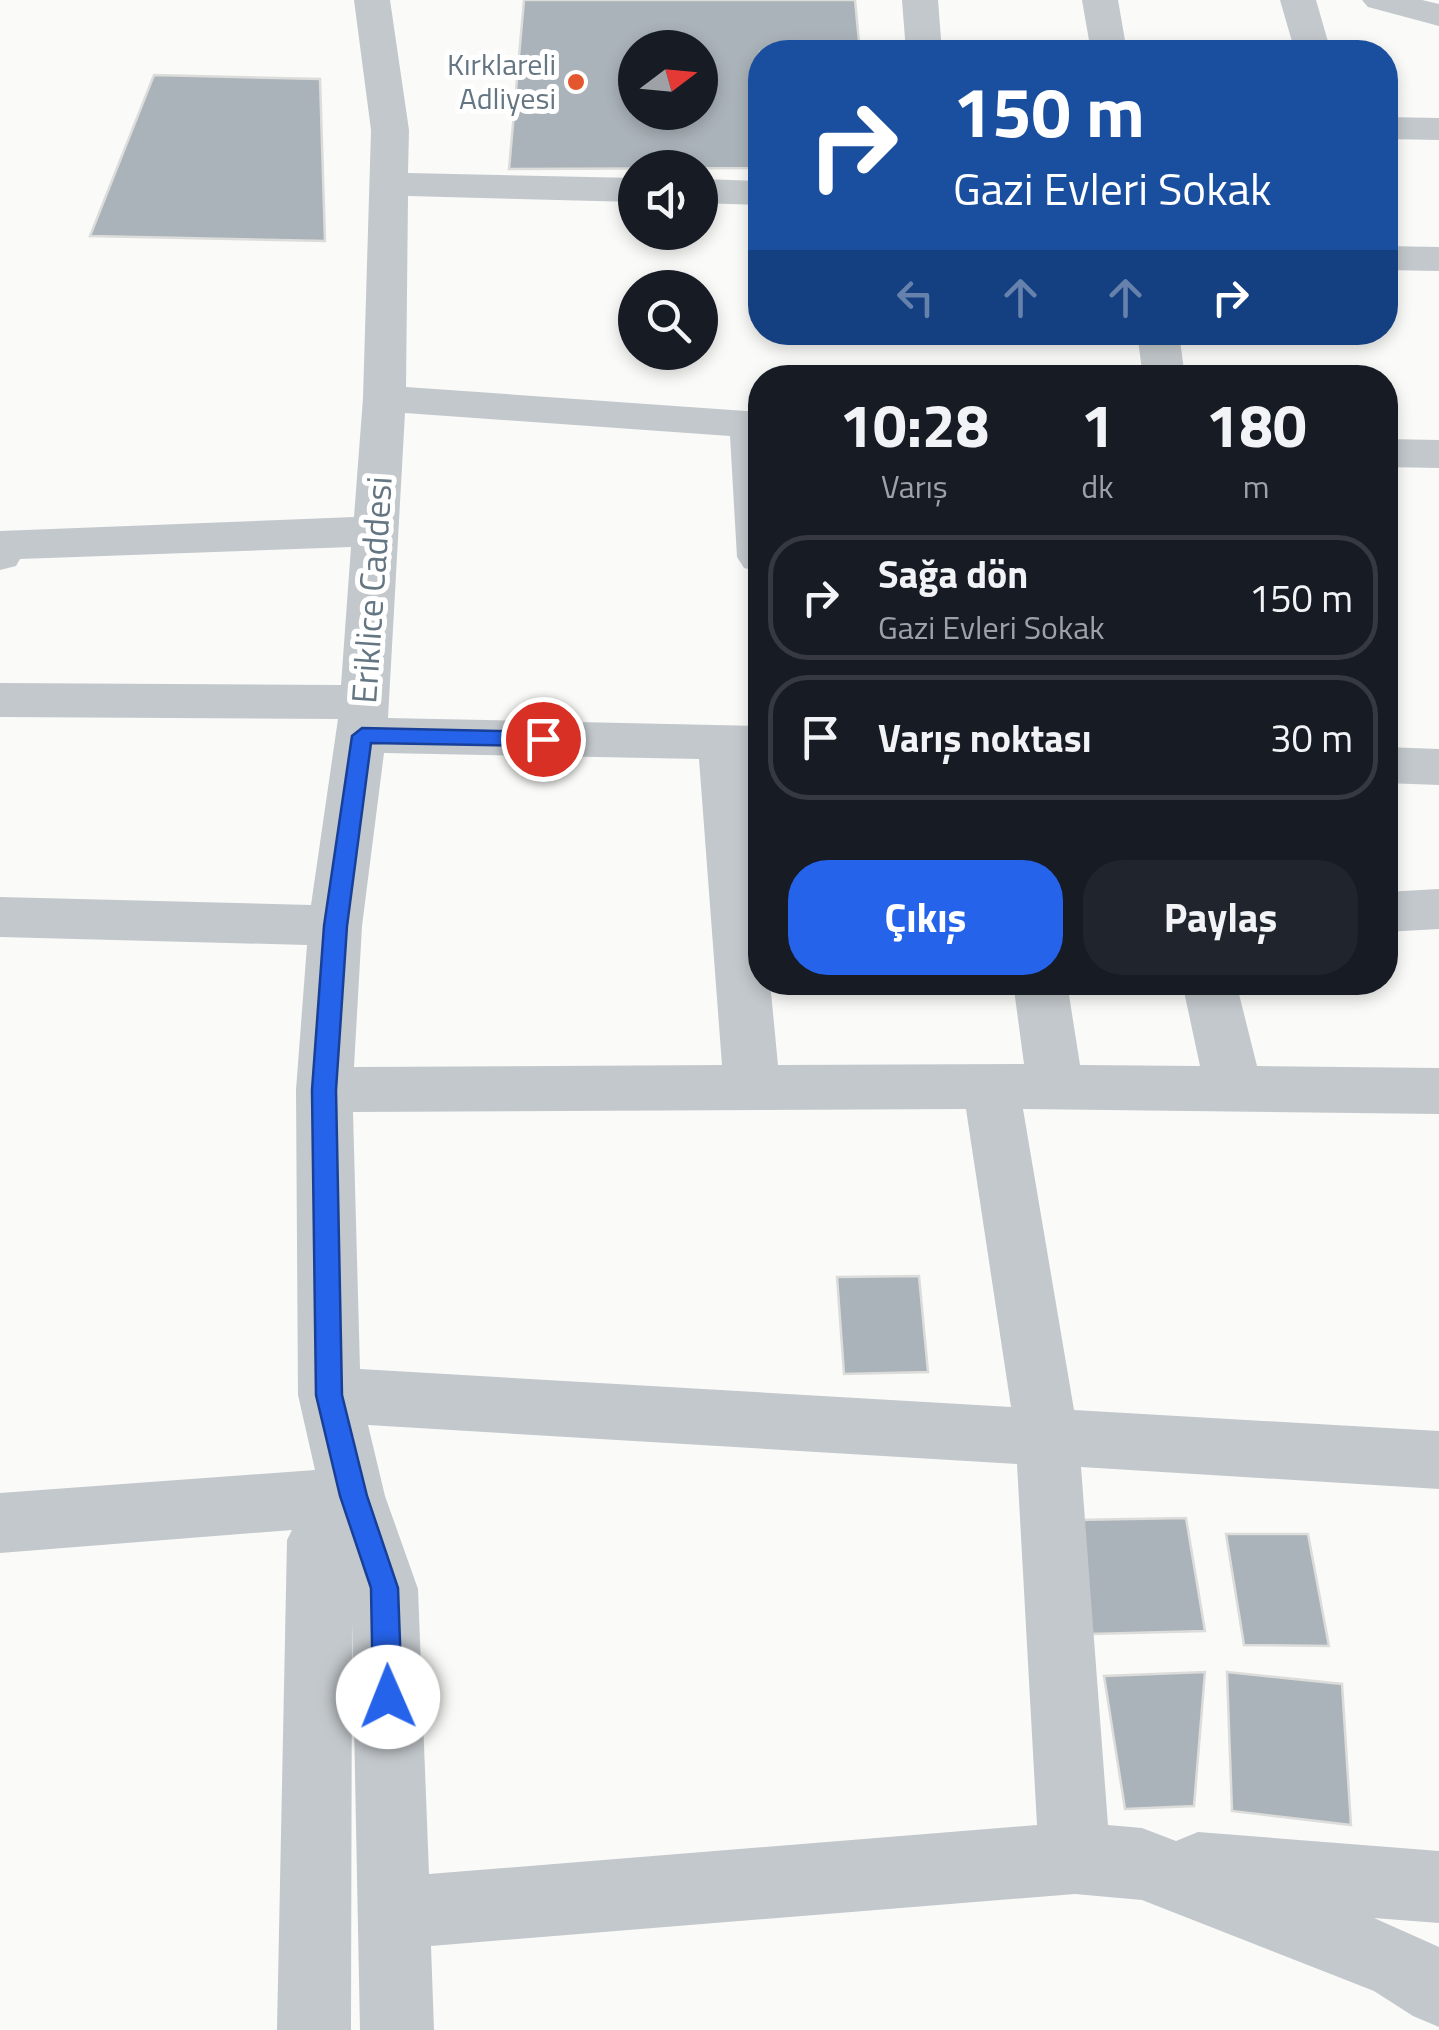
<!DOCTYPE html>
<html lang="tr">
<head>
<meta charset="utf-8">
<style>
  :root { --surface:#171b24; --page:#20242c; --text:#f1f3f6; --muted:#9ea1a6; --line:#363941; --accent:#2563eb }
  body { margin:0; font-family:"Titillium Web",sans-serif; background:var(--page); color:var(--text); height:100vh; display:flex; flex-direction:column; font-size:38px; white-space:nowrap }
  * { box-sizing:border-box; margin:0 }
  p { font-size:32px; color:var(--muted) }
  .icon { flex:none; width:55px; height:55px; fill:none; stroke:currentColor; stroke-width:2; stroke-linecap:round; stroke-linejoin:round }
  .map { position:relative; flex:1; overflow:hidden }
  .panel { position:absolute; left:748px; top:365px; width:650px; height:630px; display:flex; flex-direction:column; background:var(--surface); border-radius:40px; box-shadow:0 5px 15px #0003 }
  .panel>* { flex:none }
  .hud { position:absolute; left:748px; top:40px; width:650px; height:305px; border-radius:40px; box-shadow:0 5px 15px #0003; background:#1a4fa0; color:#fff; overflow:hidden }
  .needle { width:65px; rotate:74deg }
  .buttons { position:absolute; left:618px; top:30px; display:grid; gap:20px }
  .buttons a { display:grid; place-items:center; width:100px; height:100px; border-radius:50%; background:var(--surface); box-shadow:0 5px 15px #0003; font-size:50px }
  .pin { position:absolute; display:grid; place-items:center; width:85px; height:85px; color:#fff; margin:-42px; border:5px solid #fff; border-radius:50%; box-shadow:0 2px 10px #0007 }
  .me { position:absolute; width:110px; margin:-55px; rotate:359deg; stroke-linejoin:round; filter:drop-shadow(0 0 8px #0008) }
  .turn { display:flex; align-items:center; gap:35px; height:210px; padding:0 40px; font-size:45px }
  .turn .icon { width:130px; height:130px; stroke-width:2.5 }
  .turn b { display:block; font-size:70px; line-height:85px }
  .lanes { display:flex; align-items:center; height:95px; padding:0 40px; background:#0003; justify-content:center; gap:50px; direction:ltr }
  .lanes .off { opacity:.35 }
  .eta { display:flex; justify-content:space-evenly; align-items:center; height:170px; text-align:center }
  .eta b { font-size:60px; font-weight:700; line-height:70px }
  .button { display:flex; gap:20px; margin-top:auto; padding:20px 40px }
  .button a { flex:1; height:115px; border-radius:40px; background:var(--accent); color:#fff; font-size:40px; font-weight:700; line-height:115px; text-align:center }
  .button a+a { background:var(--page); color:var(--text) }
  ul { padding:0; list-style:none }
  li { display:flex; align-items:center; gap:30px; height:125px; margin:0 20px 15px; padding:0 20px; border:5px solid var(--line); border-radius:40px }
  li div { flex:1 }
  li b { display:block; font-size:38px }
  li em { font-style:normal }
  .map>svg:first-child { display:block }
  .building { fill:#aab3b9; stroke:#dcdcda; stroke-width:2.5; fill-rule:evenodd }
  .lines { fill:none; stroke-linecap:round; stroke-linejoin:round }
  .minor { fill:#c3c8cc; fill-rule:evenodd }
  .route { fill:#2563eb; stroke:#184099; stroke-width:2.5 }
  .poi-dot { fill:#e4572e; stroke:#fff; stroke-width:4 }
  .labels { text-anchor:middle; stroke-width:10; stroke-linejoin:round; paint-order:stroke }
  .far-poi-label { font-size:30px; fill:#657683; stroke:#fff; text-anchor:end }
  .street-label { font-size:35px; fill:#657683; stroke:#fff }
</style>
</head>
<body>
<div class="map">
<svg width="1439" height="2030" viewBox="0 0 1439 2030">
  <rect width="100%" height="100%" fill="#fafaf8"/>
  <g class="building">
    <path d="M524,0h331l5,52h-100v116l-251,1zM635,48h65v64h-65z"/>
    <path d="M154,75l166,4 5,162 -235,-5z"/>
    <path d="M919,1276l9,96 -84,2 -7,-97z"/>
    <path d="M1186,1518l19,113 -115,3 -15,-114z"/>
    <path d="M1226,1534h82l21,112 -85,-1z"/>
    <path d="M1205,1672l-11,134 -69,3 -21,-133z"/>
    <path d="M1227,1672l115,12 9,141 -119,-14z"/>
  </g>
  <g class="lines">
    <g class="minor">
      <path d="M354,0h36l19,130 -1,43 227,5v24l-227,-6 -2,191 354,25v160l-16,-4 -7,-11 -7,-121 -325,-23 -17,305 372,8v34h-10l10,112v110h10l8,83 246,-1 -11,-82h54l13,83 120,1 -18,-84h54l21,84 182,2v46l-416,-5 51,301 365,21v58l-358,-22 27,358 34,3 34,13 22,-9 241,19v72l-65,-5 65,29v80l-26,-11 -39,-25 -232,-91 -67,-6 -644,52 3,84h-74l-8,-409 -1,409h-74l10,-490 5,-10 -292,23v-60l315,-23 -17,-75 -2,-305 11,-145 -307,-8v-40l311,8 27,-186 -338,-2v-34l341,2 10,-138 -331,12 -4,7 -16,4v-39l354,-14 9,-119 8,-268zM384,753l315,6 23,306 -368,2 8,-141zM966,1109l45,298 -651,-38 -7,-257zM368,1425l649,39 20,361 -608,49 -11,-285 -33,-93z"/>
      <path d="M902,0h36l4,52h-36z"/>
      <path d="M1082,0h36l9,52h-36z"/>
      <path d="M1280,0h36l15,52h-36z"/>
      <path d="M1362,0h60l17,4v22l-71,-19z"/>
      <path d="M1385,117l54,1v22l-54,-1z"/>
      <path d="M700,179l60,2v24l-60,-2z"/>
      <path d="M1385,246l54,1v24l-54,-1z"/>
      <path d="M1137,332h42l6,46h-42z"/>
      <path d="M1385,439l54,1v28l-54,-1z"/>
      <path d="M1385,747l54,2v36l-54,-2z"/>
      <path d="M1439,889v40l-54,3v-40z"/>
    </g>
  </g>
  <path class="route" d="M362,728l181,4 10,7 -10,7 -172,-3 -24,183 -11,164 6,305 25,101 31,92 4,109 -5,9 -9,4 -10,-4 -5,-9 -2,-109 -31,-92 -24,-101 -4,-305 12,-164 28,-190z"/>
  <circle class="poi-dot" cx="576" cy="82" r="10"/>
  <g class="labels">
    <g class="far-poi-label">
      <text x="556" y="75">Kırklareli<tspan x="556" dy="34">Adliyesi</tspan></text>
    </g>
    <g class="street-label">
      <text transform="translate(372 590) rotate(-86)" y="12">Eriklice Caddesi</text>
    </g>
  </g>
</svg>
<div class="buttons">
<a><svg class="needle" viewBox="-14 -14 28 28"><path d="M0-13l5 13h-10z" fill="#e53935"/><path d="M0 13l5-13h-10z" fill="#9ea1a6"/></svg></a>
<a><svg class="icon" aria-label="sound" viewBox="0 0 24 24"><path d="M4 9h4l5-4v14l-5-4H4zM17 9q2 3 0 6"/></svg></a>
<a><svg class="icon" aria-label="search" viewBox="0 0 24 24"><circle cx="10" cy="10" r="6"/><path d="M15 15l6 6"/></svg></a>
</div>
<div class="pin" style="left:543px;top:739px;background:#d93025"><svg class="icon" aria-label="arrive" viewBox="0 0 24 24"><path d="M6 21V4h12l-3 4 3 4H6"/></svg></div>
<svg class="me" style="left:388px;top:1697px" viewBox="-20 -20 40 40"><circle r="19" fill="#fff"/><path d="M0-13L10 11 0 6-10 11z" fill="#2563eb"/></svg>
<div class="hud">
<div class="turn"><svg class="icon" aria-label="right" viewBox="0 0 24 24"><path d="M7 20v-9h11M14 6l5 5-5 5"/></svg><div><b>150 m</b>Gazi Evleri Sokak</div></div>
<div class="lanes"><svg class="icon off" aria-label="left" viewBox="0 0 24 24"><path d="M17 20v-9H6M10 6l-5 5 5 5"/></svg><svg class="icon off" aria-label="ahead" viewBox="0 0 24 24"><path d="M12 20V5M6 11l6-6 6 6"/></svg><svg class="icon off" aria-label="ahead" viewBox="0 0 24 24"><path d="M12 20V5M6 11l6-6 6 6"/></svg><svg class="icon" aria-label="right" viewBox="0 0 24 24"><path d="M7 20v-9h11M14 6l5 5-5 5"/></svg></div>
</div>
<section class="panel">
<div class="eta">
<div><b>10:28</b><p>Varış</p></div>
<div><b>1</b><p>dk</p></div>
<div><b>180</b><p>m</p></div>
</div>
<ul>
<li><svg class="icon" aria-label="right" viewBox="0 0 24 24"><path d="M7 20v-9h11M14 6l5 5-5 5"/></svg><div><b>Sağa dön</b><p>Gazi Evleri Sokak</p></div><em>150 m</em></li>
<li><svg class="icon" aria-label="arrive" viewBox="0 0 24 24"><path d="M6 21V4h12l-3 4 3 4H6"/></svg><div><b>Varış noktası</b></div><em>30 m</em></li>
</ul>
<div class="button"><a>Çıkış</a><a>Paylaş</a></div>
</section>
</div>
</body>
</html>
